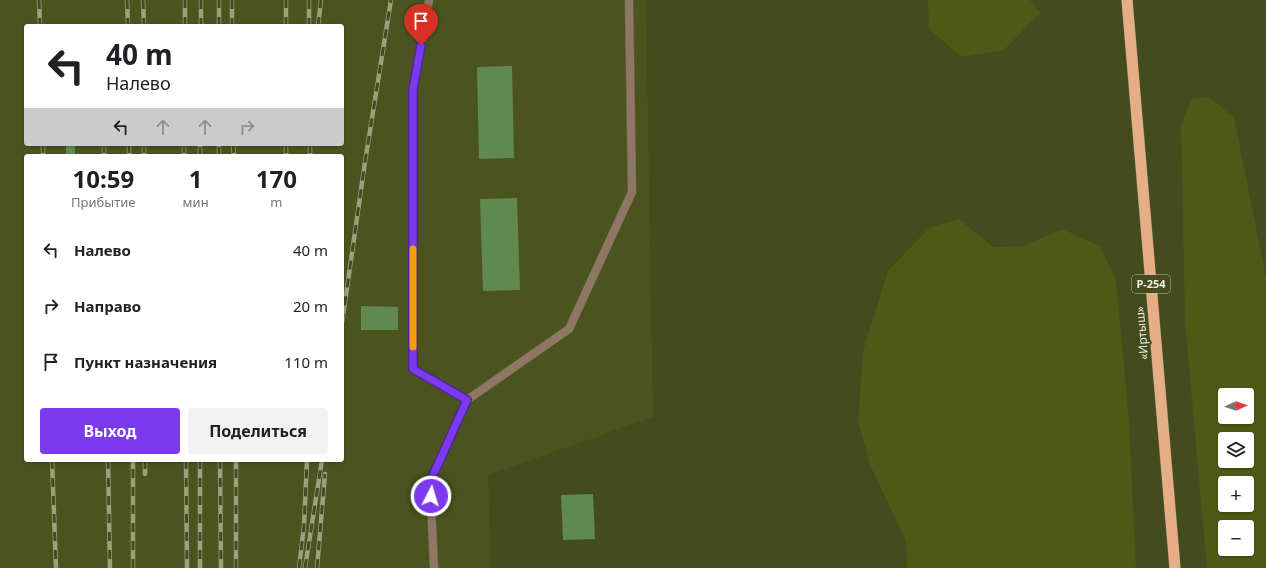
<!DOCTYPE html>
<html lang="ru">
<head>
<meta charset="utf-8">
<style>
  :root { --surface:#fff; --page:#f2f2f2; --text:#202124; --muted:#757577; --accent:#7c3aed }
  body { margin:0; font-family:"Noto Sans",sans-serif; background:var(--page); color:var(--text); height:100vh; display:flex; flex-direction:column; font-size:15px; white-space:nowrap }
  * { box-sizing:border-box; margin:0 }
  p { font-size:13px; color:var(--muted) }
  .icon { flex:none; width:22px; height:22px; fill:none; stroke:currentColor; stroke-width:2; stroke-linecap:round; stroke-linejoin:round }
  .map { position:relative; flex:1; overflow:hidden }
  .drawer { position:absolute; left:24px; top:154px; width:320px; height:308px; display:flex; flex-direction:column; background:var(--surface); border-radius:4px; box-shadow:0 1px 3px #0004 }
  .drawer>* { flex:none }
  .banner { position:absolute; left:24px; top:24px; width:320px; height:122px; border-radius:4px; box-shadow:0 1px 3px #0004; background:#fff; color:var(--text); overflow:hidden }
  .needle { width:26px; rotate:87deg }
  .tools { position:absolute; left:1218px; top:388px; display:grid; gap:8px }
  .tools a { display:grid; place-items:center; width:36px; height:36px; border-radius:4px; background:var(--surface); box-shadow:0 1px 3px #0004; font-size:20px }
  .pin { position:absolute; display:grid; place-items:center; width:34px; height:34px; color:#fff; margin:-41px -17px; border-radius:50% 50% 50% 0; rotate:-45deg; box-shadow:0 0 4px #0007 }
  .pin .icon { rotate:45deg }
  .me { position:absolute; width:44px; margin:-22px; rotate:5deg; stroke-linejoin:round; filter:drop-shadow(0 0 3px #0008) }
  .turn { display:flex; align-items:center; gap:14px; height:84px; padding:0 16px; font-size:18px }
  .turn .icon { width:52px; height:52px; stroke-width:2.5 }
  .turn b { display:block; font-size:28px; line-height:34px }
  .lanes { display:flex; align-items:center; height:38px; padding:0 16px; background:#0003; justify-content:center; gap:20px; direction:ltr }
  .lanes .off { opacity:.35 }
  .eta { display:flex; justify-content:space-evenly; align-items:center; height:68px; text-align:center }
  .eta b { font-size:24px; font-weight:700; line-height:28px }
  .cta { display:flex; gap:8px; margin-top:auto; padding:8px 16px }
  .cta a { flex:1; height:46px; border-radius:4px; background:var(--accent); color:#fff; font-size:16px; font-weight:700; line-height:46px; text-align:center }
  .cta a+a { background:var(--page); color:var(--text) }
  ul { padding:0; list-style:none }
  li { display:flex; align-items:center; gap:12px; height:56px; padding:0 16px }
  li div { flex:1 }
  li b { display:block; font-size:15px }
  li em { font-style:normal }
  .map>svg:first-child { display:block }
  .built { fill:#4b541f; fill-rule:evenodd }
  .green { fill:#4e5817; fill-rule:evenodd }
  .building { fill:#608952 }
  .lines { fill:none; stroke-linecap:round; stroke-linejoin:round }
  .service-casing { stroke:#616941; stroke-width:9 }
  .trunk-casing { stroke:#616941; stroke-width:12 }
  .service { stroke:#907765; stroke-width:8 }
  .trunk { stroke:#e6ae85; stroke-width:11 }
  .rail-casing { stroke:#9aa17f; stroke-width:4.5 }
  .rail { stroke:#434b1f; stroke-width:3; stroke-dasharray:9; stroke-linecap:butt }
  .route-casing { stroke:#51269a; stroke-width:10 }
  .route { stroke:#7c3aed; stroke-width:7 }
  .slow { stroke:#f59e0b; stroke-width:7 }
  .labels { text-anchor:middle; stroke-width:4; stroke-linejoin:round; paint-order:stroke }
  .shield { fill:#434b1f; stroke:#b9c0a2; stroke-width:1 }
  .shield-label { font-size:11px; font-weight:bold; fill:#ecf2da }
  .street-label { font-size:12px; fill:#ecf2da; stroke:#434b1f }
</style>
</head>
<body>
<div class="map">
<svg width="1266" height="568" viewBox="0 0 1266 568">
  <rect width="100%" height="100%" fill="#434b1f"/>
  <path class="built" d="M0,0h646l7,417 -165,58 3,93h-491zM26,26h316v118h-316zM26,156h316v304h-316z"/>
  <g class="green">
    <path d="M928,0h102l10,13 -36,37 -42,7 -33,-28z"/>
    <path d="M1209,97l25,21 32,160v290h-59l-22,-245 -4,-198 10,-26zM1225,395h22v22h-22zM1225,439h22v22h-22zM1225,483h22v22h-22zM1225,527h22v22h-22z"/>
    <path d="M959,219l34,28 30,-1 39,-17 38,17 16,34 13,140 7,148h-229l-1,-27 -35,-74 -13,-45 5,-71 25,-80 42,-44z"/>
  </g>
  <g class="building">
    <path d="M512,66l2,92 -35,1 -2,-92z"/>
    <rect x="66" y="144" width="9" height="10"/>
    <path d="M517,198l3,92 -37,1 -3,-92z"/>
    <path d="M361,306l37,1v23h-37z"/>
    <path d="M593,494l2,45 -32,1 -2,-45z"/>
  </g>
  <g class="lines">
    <g class="service-casing">
      <g id="service">
        <path d="M429,0l-16,89v280l54,31"/>
        <path d="M434,568l-4,-86 37,-82 102,-71 63,-137 -3,-192"/>
      </g>
    </g>
    <g class="trunk-casing">
      <path id="trunk" d="M1127,0l48,568"/>
    </g>
    <use href="#service" class="service"/>
    <use href="#trunk" class="trunk"/>
    <g class="rail-casing">
      <g id="rail">
        <path d="M39,0l1,26"/>
        <path d="M127,0l1,26"/>
        <path d="M143,0l1,26"/>
        <path d="M201,0v26"/>
        <path d="M232,0v26"/>
        <path d="M309,0v26"/>
        <path d="M185,26v-26"/>
        <path d="M219,26v-26"/>
        <path d="M286,26v-26"/>
        <path d="M318,26l3,-26"/>
        <path d="M43,144v12"/>
        <path d="M104,144v12"/>
        <path d="M129,144v12"/>
        <path d="M144,144v12"/>
        <path d="M184,144v12"/>
        <path d="M233,144l1,12"/>
        <path d="M286,144v12"/>
        <path d="M310,144v12"/>
        <path d="M200,156v-12"/>
        <path d="M219,156v-12"/>
        <path d="M342,323l23,-161 26,-162"/>
        <path d="M52,460l4,108"/>
        <path d="M108,460l2,108"/>
        <path d="M145,460v14"/>
        <path d="M186,460l1,108"/>
        <path d="M200,460v108"/>
        <path d="M220,460l1,108"/>
        <path d="M133,568v-108"/>
        <path d="M236,568v-108"/>
        <path d="M299,568l5,-42 3,-66"/>
        <path d="M305,568l17,-108"/>
        <path d="M317,568l8,-94"/>
      </g>
    </g>
    <use href="#rail" class="rail"/>
  </g>
  <g class="lines">
    <g class="route-casing">
      <path id="route" d="M421,45l-8,44v280l54,31 -37,82 1,14"/>
    </g>
    <use href="#route" class="route"/>
    <path class="slow" d="M413,347v-98"/>
  </g>
  <g class="labels">
    <rect class="shield" x="1132" y="275" width="38" height="18" rx="3"/>
    <g class="shield-label">
      <text x="1151" y="288">Р-254</text>
    </g>
    <g class="street-label">
      <text transform="translate(1142 333) rotate(-95)" y="4">«Иртыш»</text>
    </g>
  </g>
</svg>
<div class="tools">
<a><svg class="needle" viewBox="-14 -14 28 28"><path d="M0-13l5 13h-10z" fill="#e53935"/><path d="M0 13l5-13h-10z" fill="#757577"/></svg></a>
<a><svg class="icon" aria-label="layers" viewBox="0 0 24 24"><path d="M12 4l9 5-9 5-9-5zM3 14l9 5 9-5"/></svg></a>
<a>+</a>
<a>−</a>
</div>
<div class="pin" style="left:421px;top:45px;background:#d93025"><svg class="icon" aria-label="arrive" viewBox="0 0 24 24"><path d="M6 21V4h12l-3 4 3 4H6"/></svg></div>
<svg class="me" style="left:431px;top:496px" viewBox="-20 -20 40 40"><circle r="17" fill="#7c3aed" stroke="#fff" stroke-width="3"/><path d="M0-11L8 9 0 5-8 9z" fill="#fff"/></svg>
<div class="banner">
<div class="turn"><svg class="icon" aria-label="left" viewBox="0 0 24 24"><path d="M17 20v-9H6M10 6l-5 5 5 5"/></svg><div><b>40 m</b>Налево</div></div>
<div class="lanes"><svg class="icon" aria-label="left" viewBox="0 0 24 24"><path d="M17 20v-9H6M10 6l-5 5 5 5"/></svg><svg class="icon off" aria-label="ahead" viewBox="0 0 24 24"><path d="M12 20V5M6 11l6-6 6 6"/></svg><svg class="icon off" aria-label="ahead" viewBox="0 0 24 24"><path d="M12 20V5M6 11l6-6 6 6"/></svg><svg class="icon off" aria-label="right" viewBox="0 0 24 24"><path d="M7 20v-9h11M14 6l5 5-5 5"/></svg></div>
</div>
<section class="drawer">
<div class="eta">
<div><b>10:59</b><p>Прибытие</p></div>
<div><b>1</b><p>мин</p></div>
<div><b>170</b><p>m</p></div>
</div>
<ul>
<li><svg class="icon" aria-label="left" viewBox="0 0 24 24"><path d="M17 20v-9H6M10 6l-5 5 5 5"/></svg><div><b>Налево</b></div><em>40 m</em></li>
<li><svg class="icon" aria-label="right" viewBox="0 0 24 24"><path d="M7 20v-9h11M14 6l5 5-5 5"/></svg><div><b>Направо</b></div><em>20 m</em></li>
<li><svg class="icon" aria-label="arrive" viewBox="0 0 24 24"><path d="M6 21V4h12l-3 4 3 4H6"/></svg><div><b>Пункт назначения</b></div><em>110 m</em></li>
</ul>
<div class="cta"><a>Выход</a><a>Поделиться</a></div>
</section>
</div>
</body>
</html>
